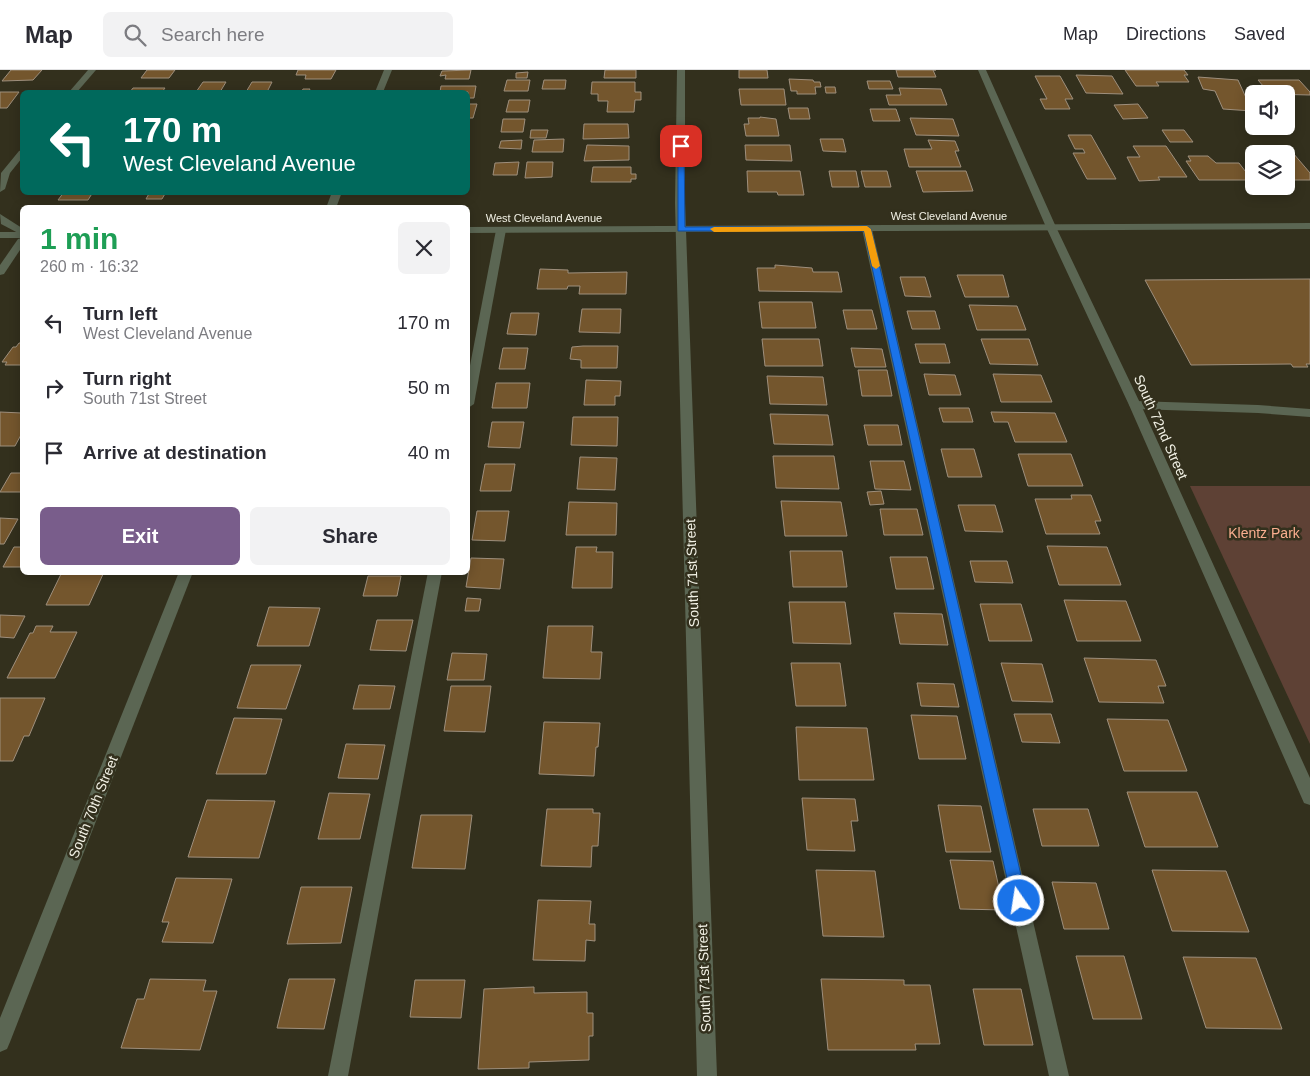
<!DOCTYPE html>
<html lang="en">
<head>
<meta charset="utf-8">
<style>
  :root { --surface:#fff; --page:#f2f2f3; --text:#2b2b33; --muted:#7c7c81; --line:#e1e1e2; --accent:#795d8b }
  body { margin:0; font-family:Arial,sans-serif; background:var(--page); color:var(--text); height:100vh; display:flex; flex-direction:column; font-size:19px; white-space:nowrap }
  * { box-sizing:border-box; margin:0 }
  p { font-size:16px; color:var(--muted) }
  .icon { flex:none; width:28px; height:28px; fill:none; stroke:currentColor; stroke-width:2; stroke-linecap:round; stroke-linejoin:round }
  .map { position:relative; flex:1; overflow:hidden }
  .drawer { position:absolute; left:20px; top:135px; width:450px; height:370px; display:flex; flex-direction:column; background:var(--surface); border-radius:8px; box-shadow:0 2px 12px #0003 }
  .drawer>* { flex:none }
  .guide { position:absolute; left:20px; top:20px; width:450px; height:105px; border-radius:8px; box-shadow:0 2px 12px #0003; background:#00695c; color:#fff; overflow:hidden }
  .controls { position:absolute; left:1245px; top:15px; display:grid; gap:10px }
  .controls a { display:grid; place-items:center; width:50px; height:50px; border-radius:8px; background:var(--surface); box-shadow:0 2px 12px #0003; font-size:25px }
  .pin { position:absolute; display:grid; place-items:center; width:42px; height:42px; color:#fff; margin:-21px; border-radius:10px; box-shadow:0 2px 8px #0006 }
  .me { position:absolute; width:55px; margin:-28px; rotate:347deg; stroke-linejoin:round; filter:drop-shadow(0 0 4px #0008) }
  .turn { display:flex; align-items:center; gap:18px; height:105px; padding:0 20px; font-size:22px }
  .turn .icon { width:65px; height:65px; stroke-width:2.5 }
  .turn b { display:block; font-size:35px; line-height:42px }
  .round { display:grid; place-items:center; flex:none; width:52px; height:52px; border-radius:8px; background:var(--page) }
  .overview { display:flex; align-items:center; justify-content:space-between; height:85px; padding:0 20px }
  h1 { font-size:30px; font-weight:800; line-height:38px; color:#1e9e55 }
  .cta { display:flex; gap:10px; margin-top:auto; padding:10px 20px }
  .cta a { flex:1; height:58px; border-radius:8px; background:var(--accent); color:#fff; font-size:20px; font-weight:800; line-height:58px; text-align:center }
  .cta a+a { background:var(--page); color:var(--text) }
  ul { padding:0; list-style:none }
  li { display:flex; align-items:center; gap:15px; height:65px; padding:0 20px }
  li div { flex:1 }
  li b { display:block; font-size:19px }
  li em { font-style:normal }
  header { display:flex; align-items:center; gap:30px; box-sizing:border-box; height:70px; padding:0 25px; background:var(--surface); border-bottom:1px solid var(--line) }
  header strong { font-size:24px }
  nav { display:flex; gap:28px; margin-inline-start:auto; font-size:18px }
  .search { width:350px; height:45px; background:var(--page); display:flex; align-items:center; gap:12px; box-sizing:border-box; padding:0 18px; border-radius:8px; color:var(--muted); font-size:19px }
  .map>svg:first-child { display:block }
  .green { fill:#5e4135 }
  .building { fill:#74562d; stroke:#9e8f7d }
  .lines { fill:none; stroke-linecap:round; stroke-linejoin:round }
  .service { fill:#5b6653; fill-rule:evenodd }
  .minor { fill:#5b6653; fill-rule:evenodd }
  .tertiary { fill:#5b6653; fill-rule:evenodd }
  .route { fill:#1a73e8; stroke:#114b97 }
  .slow { fill:#f59e0b }
  .labels { text-anchor:middle; stroke-width:5; stroke-linejoin:round; paint-order:stroke }
  .far-street-label { font-size:11px; fill:#f2f1e5; stroke:#33301d }
  .street-label { font-size:14px; fill:#f2f1e5; stroke:#33301d }
  .park-label { font-size:14px; fill:#faae8f; stroke:#33301d }
</style>
</head>
<body>
<header>
<strong>Map</strong>
<div class="search"><svg class="icon" aria-label="search" viewBox="0 0 24 24"><circle cx="10" cy="10" r="6"/><path d="M15 15l6 6"/></svg>Search here</div>
<nav><a>Map</a><a>Directions</a><a>Saved</a></nav>
</header>
<div class="map">
<svg width="1310" height="1006" viewBox="0 0 1310 1006">
  <rect width="100%" height="100%" fill="#33301d"/>
  <path class="green" d="M1190,416h120v258z"/>
  <g class="building">
    <path d="M11,0h31l-9,10 -31,1z"/>
    <path d="M147,0h28l-6,8h-28z"/>
    <path d="M298,0h38l-5,9h-26l1,-4h-10z"/>
    <path d="M471,0l-2,9h-24l1,-4 -6,1 2,-5z"/>
    <path d="M605,0h31v8h-32z"/>
    <path d="M739,0h28l1,8h-29z"/>
    <path d="M896,0h40h-3l3,7h-38z"/>
    <path d="M1125,0h59l4,5h-4l5,7h-33l3,4h-23z"/>
    <path d="M528,2l-1,6h-11v-5z"/>
    <path d="M1076,5l36,1 11,18 -37,-1z"/>
    <path d="M1035,6h25l13,23h-8l5,10h-25l-5,-10h7z"/>
    <path d="M1198,7l40,3 14,31 -29,-2 -8,-18 -12,-2z"/>
    <path d="M789,9l24,1 1,2h6l1,5h-6l1,7h-19v-3h-6z"/>
    <path d="M507,10h23l-2,11h-24z"/>
    <path d="M544,10h22l-1,9h-23z"/>
    <path d="M1258,10h41l11,12v3l-40,-1z"/>
    <path d="M867,11h23l3,8h-24z"/>
    <path d="M203,12h23l-6,10h-24z"/>
    <path d="M252,12h20l-5,10h-21z"/>
    <path d="M592,12h43v10h6v8h-6l-1,12h-27l1,-11h-10v-7h-7z"/>
    <path d="M441,16h35l-2,12h-6v-6h-28z"/>
    <path d="M825,17h10l1,6h-10z"/>
    <path d="M133,18h32l-3,4h-32z"/>
    <path d="M899,18l42,1 6,16h-58l-3,-10h15z"/>
    <path d="M303,19h7l-1,2h9v1h-27l1,-1h10z"/>
    <path d="M739,19h45l2,16h-45z"/>
    <path d="M0,22h19l-12,16h-7z"/>
    <path d="M509,30h21l-2,12h-22z"/>
    <path d="M468,34h9l-4,14h-5z"/>
    <path d="M1138,34l10,14 -25,1 -9,-14z"/>
    <path d="M788,38h20l2,11h-20z"/>
    <path d="M870,39h26l4,12h-27z"/>
    <path d="M760,47l16,2 3,17h-33l-2,-12h5l-1,-6h12z"/>
    <path d="M910,48l43,1 6,17 -43,-1z"/>
    <path d="M503,49h22l-2,13h-22z"/>
    <path d="M584,54h44l1,14 -46,1z"/>
    <path d="M531,60h17l-2,8h-16z"/>
    <path d="M1162,60h22l9,12h-23z"/>
    <path d="M1068,65h23l25,44h-29l-14,-26h12l-2,-4h-8z"/>
    <path d="M564,69l-1,13h-31l2,-12z"/>
    <path d="M820,69h23l3,13 -23,-1z"/>
    <path d="M522,70l-1,9 -22,-1 2,-7z"/>
    <path d="M928,70l27,1 4,10h-4l6,16h-52l-5,-18h28z"/>
    <path d="M587,75l42,1v14l-45,1z"/>
    <path d="M745,75h45l2,16 -46,-1z"/>
    <path d="M1133,76h33l21,31h-29l2,3 -21,1 -12,-24h13z"/>
    <path d="M1259,83h34l17,20v7h-24v-26z"/>
    <path d="M1188,86h20l8,7h23l13,17h-53l-13,-19h5z"/>
    <path d="M1246,87h8v16l-7,-9h4z"/>
    <path d="M519,92l-2,13h-24l2,-12z"/>
    <path d="M527,92h26l-1,15 -27,1z"/>
    <path d="M593,97h38v7h5v5h-5v3h-40z"/>
    <path d="M747,101h53l4,24h-26l-1,-3h-29z"/>
    <path d="M829,101h27l3,16h-27z"/>
    <path d="M861,101h26l4,16h-26z"/>
    <path d="M916,101h50l7,20 -50,1z"/>
    <path d="M64,122h29l-5,8h-30z"/>
    <path d="M150,122h16l-4,7h-16z"/>
    <path d="M775,195l37,3 1,4h25l4,20 -83,-1 -2,-23h18z"/>
    <path d="M540,199l28,1v3l59,-1 -1,22h-47l1,-8h-12l-1,3h-30z"/>
    <path d="M957,205h46l6,22h-44z"/>
    <path d="M900,207h25l6,20 -26,-1z"/>
    <path d="M1310,209v85h-4l2,3h-15l-2,-3 -100,1 -46,-85z"/>
    <path d="M759,232h53l4,26h-54z"/>
    <path d="M969,235l48,1 9,24h-49z"/>
    <path d="M582,239h39l-1,24 -41,-1z"/>
    <path d="M843,240h29l5,19h-30z"/>
    <path d="M907,241h28l5,18h-28z"/>
    <path d="M511,243h28l-3,22 -29,-1z"/>
    <path d="M762,269h57l4,27h-58z"/>
    <path d="M981,269h48l9,26 -48,-1z"/>
    <path d="M19,273h3v22h-17l2,-3h-5l11,-15h3z"/>
    <path d="M915,274h30l5,19h-30z"/>
    <path d="M583,276h35l-1,22h-36v-8l-11,-1 2,-12z"/>
    <path d="M503,278h25l-3,21h-26z"/>
    <path d="M851,278l31,1 4,18h-31z"/>
    <path d="M858,300h29l5,26h-30z"/>
    <path d="M924,304l31,1 6,20h-32z"/>
    <path d="M993,304l48,1 11,27h-51z"/>
    <path d="M767,306l56,1 4,28 -57,-1z"/>
    <path d="M586,310l35,1 -1,15h-5v9h-31z"/>
    <path d="M496,313h34l-3,25h-35z"/>
    <path d="M939,338h30l4,14h-30z"/>
    <path d="M0,342l22,1v20l-7,13h-15z"/>
    <path d="M991,342l64,1 12,29h-52l-7,-20h-14z"/>
    <path d="M770,344l58,1 5,30 -59,-1z"/>
    <path d="M573,347h45l-1,29 -46,-1z"/>
    <path d="M492,352h32l-4,26 -32,-1z"/>
    <path d="M864,355h34l4,20h-34z"/>
    <path d="M941,379h33l8,28h-34z"/>
    <path d="M1018,384h53l12,32h-55z"/>
    <path d="M773,386h61l5,33 -63,-1z"/>
    <path d="M580,387l37,1 -2,32 -38,-1z"/>
    <path d="M870,391h34l7,29 -36,-1z"/>
    <path d="M485,394h30l-4,27h-31z"/>
    <path d="M11,403h11v19h-22z"/>
    <path d="M881,421l3,13 -14,1 -3,-13z"/>
    <path d="M1071,425h20l10,26h-6l5,13h-54l-11,-35h37z"/>
    <path d="M781,431l60,1 6,34h-62z"/>
    <path d="M569,432l48,1 -1,32h-50z"/>
    <path d="M958,435h37l8,27 -38,-1z"/>
    <path d="M880,439h37l6,26h-39z"/>
    <path d="M477,441h32l-4,30 -33,-1z"/>
    <path d="M0,448l18,1 -14,25h-4z"/>
    <path d="M1047,476l60,1 14,38h-62z"/>
    <path d="M14,477h8v20h-19z"/>
    <path d="M576,477h21l-1,5h17l-1,36h-40z"/>
    <path d="M790,481h52l5,36h-54z"/>
    <path d="M890,487h37l7,32h-38z"/>
    <path d="M471,488l33,1 -4,30 -34,-2z"/>
    <path d="M970,491h37l6,22 -38,-1z"/>
    <path d="M62,502h42l-15,33h-43z"/>
    <path d="M368,506h33l-4,20h-34z"/>
    <path d="M467,528l14,1 -2,12h-14z"/>
    <path d="M1064,530l62,1 15,40h-64z"/>
    <path d="M789,532h56l6,42 -58,-1z"/>
    <path d="M980,534h41l11,37h-43z"/>
    <path d="M269,537l51,1 -11,38h-52z"/>
    <path d="M894,543l48,1 6,31 -48,-1z"/>
    <path d="M0,545l25,1 -11,22 -14,-1z"/>
    <path d="M377,550h36l-7,31 -36,-1z"/>
    <path d="M36,556h17l-3,6h27l-22,46h-48l23,-45h3z"/>
    <path d="M548,556h45l-2,26h11l-2,27 -57,-1z"/>
    <path d="M452,583l35,1 -3,26h-37z"/>
    <path d="M1084,588l72,2 10,26h-8l6,17 -65,-1z"/>
    <path d="M791,593h49l6,43h-50z"/>
    <path d="M1001,593l41,1 11,38 -41,-1z"/>
    <path d="M251,595h50l-15,44 -49,-1z"/>
    <path d="M917,613l37,1 5,23 -38,-1z"/>
    <path d="M359,615l36,1 -5,23h-37z"/>
    <path d="M451,616h40l-6,46 -41,-1z"/>
    <path d="M0,628h45l-16,38h-5l-11,25h-13z"/>
    <path d="M1014,644h37l9,29 -38,-1z"/>
    <path d="M911,645l46,1 9,43h-47z"/>
    <path d="M234,648l48,1 -16,55h-50z"/>
    <path d="M1107,649l61,1 19,51h-63z"/>
    <path d="M544,652l56,1 -2,24h-2l-2,29 -55,-2z"/>
    <path d="M796,657l71,1 7,52h-75z"/>
    <path d="M346,674l39,1 -7,34 -40,-1z"/>
    <path d="M1127,722h70l21,55h-73z"/>
    <path d="M329,723l41,1 -10,45h-42z"/>
    <path d="M802,728l53,1 3,22h-7l4,30 -48,-1z"/>
    <path d="M207,730l68,1 -16,57 -71,-1z"/>
    <path d="M938,735l43,1 10,46h-45z"/>
    <path d="M547,739h46v4h7l-2,33h-6l-1,21 -50,-1z"/>
    <path d="M1033,739h55l11,37h-57z"/>
    <path d="M421,745h51l-7,54 -53,-1z"/>
    <path d="M950,790l43,1 11,49 -44,-1z"/>
    <path d="M816,800l59,1 9,66 -61,-1z"/>
    <path d="M1152,800l74,1 23,61 -77,-1z"/>
    <path d="M176,808l56,1 -19,64 -51,-1 7,-20h-7z"/>
    <path d="M1052,812l44,1 13,46h-45z"/>
    <path d="M301,817h51l-11,56 -54,1z"/>
    <path d="M538,830l53,1 -2,23h6v17l-9,-1 -1,21 -52,-1z"/>
    <path d="M1076,886h48l18,63h-49z"/>
    <path d="M1183,887l73,1 26,71 -76,-1z"/>
    <path d="M150,909l56,1 -3,11h14l-17,59 -79,-2 16,-49h7z"/>
    <path d="M289,909h46l-11,50 -47,-1z"/>
    <path d="M821,909l83,1v5h26l10,59h-25l1,6h-88z"/>
    <path d="M415,910h50l-4,38 -51,-1z"/>
    <path d="M534,917v6l53,-1v21h6v23h-4v24l-60,2v6l-51,1 6,-80z"/>
    <path d="M973,919h48l12,56h-49z"/>
  </g>
  <g class="lines">
    <g class="service">
      <path d="M867,156l5,3 197,847h-20l-187,-847z"/>
      <path d="M501,157l5,3 -32,174 -6,4v-32l28,-146z"/>
      <path d="M1135,331l123,4 52,4v8l-52,-4 -123,-4 -6,-4z"/>
      <path d="M428,502h14l-94,504h-20z"/>
    </g>
    <g class="minor">
      <path d="M88,0h8l-19,22h-8z"/>
      <path d="M384,0h8l-9,22h-8z"/>
      <path d="M677,0h8v133l32,873h-20l-22,-873z"/>
      <path d="M978,0h8l70,157 85,178 169,373v27l-6,-2 -175,-398 -83,-178z"/>
      <path d="M22,80v8l-12,15 -5,16 -5,3 1,-19 18,-22z"/>
      <path d="M332,122h10l-6,16h-10z"/>
      <path d="M0,144l22,14v7l-21,-11z"/>
      <path d="M22,168v9l-18,27 -4,1v-10l18,-26z"/>
      <path d="M179,502h14l-183,470 -3,7 -7,3v-34z"/>
    </g>
    <g class="tertiary">
      <path d="M1310,153v6l-842,4v-6z"/>
      <rect x="0" y="162" width="22" height="6"/>
    </g>
  </g>
  <path class="route" d="M678,75l6,1 1,81 182,-1 4,3 156,672 -3,5 -5,2 -5,-2 -2,-5 -148,-670h-186z"/>
  <path class="slow" d="M867,156l4,3 9,37 -4,3 -4,-3 -8,-35 -150,1 -4,-3 4,-2z"/>
  <g class="labels">
    <g class="far-street-label">
      <text x="949" y="150">West Cleveland Avenue</text>
      <text x="544" y="152">West Cleveland Avenue</text>
    </g>
    <g class="street-label">
      <text transform="translate(1161 357) rotate(66)" y="5">South 72nd Street</text>
      <text transform="translate(692 503) rotate(-92)" y="5">South 71st Street</text>
      <text transform="translate(93 737) rotate(-68)" y="5">South 70th Street</text>
      <text transform="translate(704 908) rotate(-92)" y="5">South 71st Street</text>
    </g>
    <g class="park-label">
      <text x="1264" y="468">Klentz Park</text>
    </g>
  </g>
</svg>
<div class="controls">
<a><svg class="icon" aria-label="sound" viewBox="0 0 24 24"><path d="M4 9h4l5-4v14l-5-4H4zM17 9q2 3 0 6"/></svg></a>
<a><svg class="icon" aria-label="layers" viewBox="0 0 24 24"><path d="M12 4l9 5-9 5-9-5zM3 14l9 5 9-5"/></svg></a>
</div>
<div class="pin" style="left:681px;top:76px;background:#d93025"><svg class="icon" aria-label="arrive" viewBox="0 0 24 24"><path d="M6 21V4h12l-3 4 3 4H6"/></svg></div>
<svg class="me" style="left:1019px;top:831px" viewBox="-20 -20 40 40"><circle r="17" fill="#1a73e8" stroke="#fff" stroke-width="3"/><path d="M0-11L8 9 0 5-8 9z" fill="#fff"/></svg>
<div class="guide">
<div class="turn"><svg class="icon" aria-label="left" viewBox="0 0 24 24"><path d="M17 20v-9H6M10 6l-5 5 5 5"/></svg><div><b>170 m</b>West Cleveland Avenue</div></div>
</div>
<section class="drawer">
<div class="overview"><div><h1>1 min</h1><p>260 m · 16:32</p></div><a class="round"><svg class="icon" aria-label="close" viewBox="0 0 24 24"><path d="M6 6l12 12M18 6L6 18"/></svg></a></div>
<ul>
<li><svg class="icon" aria-label="left" viewBox="0 0 24 24"><path d="M17 20v-9H6M10 6l-5 5 5 5"/></svg><div><b>Turn left</b><p>West Cleveland Avenue</p></div><em>170 m</em></li>
<li><svg class="icon" aria-label="right" viewBox="0 0 24 24"><path d="M7 20v-9h11M14 6l5 5-5 5"/></svg><div><b>Turn right</b><p>South 71st Street</p></div><em>50 m</em></li>
<li><svg class="icon" aria-label="arrive" viewBox="0 0 24 24"><path d="M6 21V4h12l-3 4 3 4H6"/></svg><div><b>Arrive at destination</b></div><em>40 m</em></li>
</ul>
<div class="cta"><a>Exit</a><a>Share</a></div>
</section>
</div>
</body>
</html>
